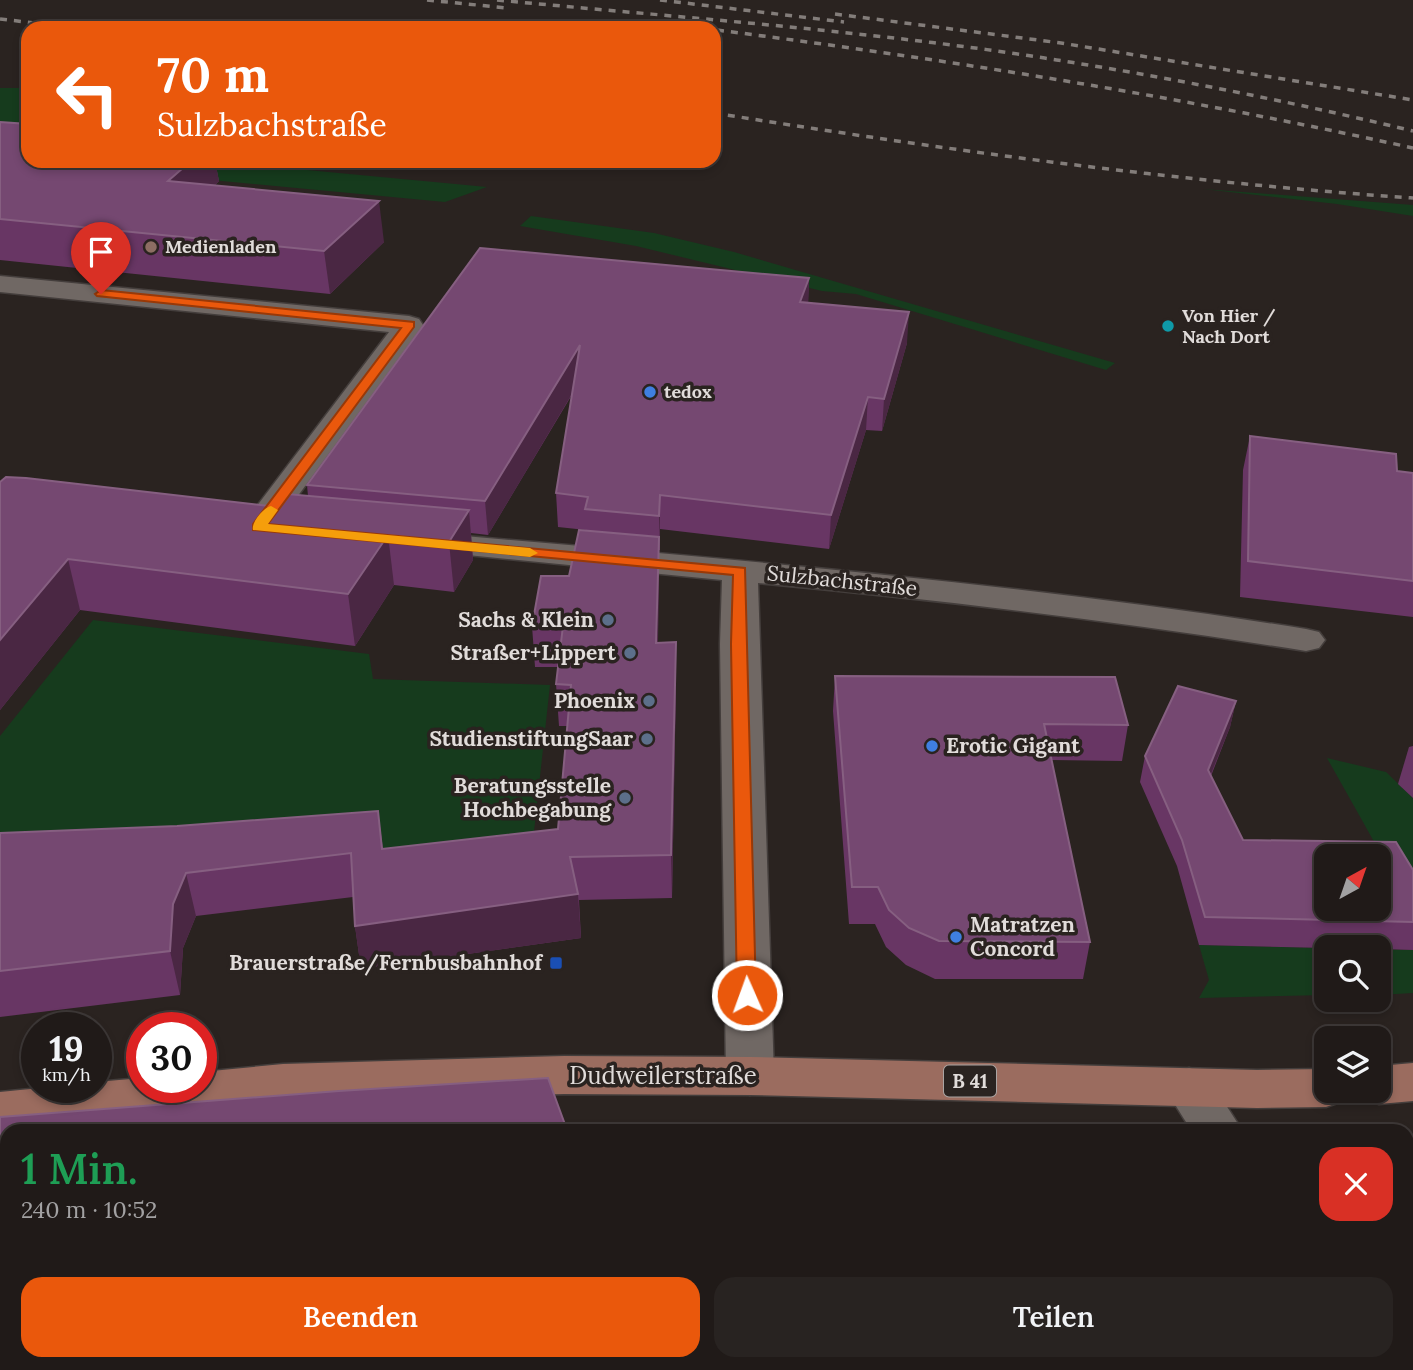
<!DOCTYPE html>
<html lang="de">
<head>
<meta charset="utf-8">
<style>
  :root { --surface:#201a18; --page:#282321; --text:#f1f3f6; --muted:#a2a1a2; --line:#3d3837; --accent:#ea580c }
  body { margin:0; font-family:Lora,serif; background:var(--page); color:var(--text); height:100vh; display:flex; flex-direction:column; font-size:26px; white-space:nowrap }
  * { box-sizing:border-box; margin:0 }
  p { font-size:23px; color:var(--muted) }
  .icon { flex:none; width:38px; height:38px; fill:none; stroke:currentColor; stroke-width:2; stroke-linecap:round; stroke-linejoin:round }
  .map { position:relative; flex:1; overflow:hidden }
  .sheet { position:absolute; left:0px; top:1124px; width:1414px; height:247px; display:flex; flex-direction:column; background:var(--surface); border-radius:21px 21px 0 0; box-shadow:0 4px 10px #0003,0 0 0 2px var(--line) }
  .sheet>* { flex:none }
  .top-card { position:absolute; left:21px; top:21px; width:700px; height:147px; border-radius:21px; box-shadow:0 4px 10px #0003,0 0 0 2px var(--line); background:#ea580c; color:#fff; overflow:hidden }
  .needle { width:46px; rotate:40deg }
  .tools { position:absolute; left:1314px; top:844px; display:grid; gap:14px }
  .tools a { display:grid; place-items:center; width:77px; height:77px; border-radius:14px; background:var(--surface); box-shadow:0 4px 10px #0003,0 0 0 2px var(--line); font-size:35px }
  .speed { position:absolute; left:21px; top:1012px; display:flex; gap:14px; font-size:35px; font-weight:700; text-align:center }
  .speed>* { display:grid; place-content:center; width:91px; height:91px; border-radius:50%; background:var(--surface); box-shadow:0 4px 10px #0003,0 0 0 2px var(--line); line-height:1 }
  .speed small { font-size:18px; font-weight:400 }
  .speed .limit { border:10px solid #d22; background:#fff; color:#111 }
  .pin { position:absolute; display:grid; place-items:center; width:60px; height:60px; color:#fff; margin:-72px -30px; border-radius:50% 50% 50% 0; rotate:-45deg; box-shadow:0 0 7px #0007 }
  .pin .icon { rotate:45deg }
  .me { position:absolute; width:77px; margin:-38px; rotate:358deg; stroke-linejoin:round; filter:drop-shadow(0 0 5px #0008) }
  .turn { display:flex; align-items:center; gap:24px; height:147px; padding:0 21px; font-size:32px }
  .turn .icon { width:91px; height:91px; stroke-width:2.5 }
  .turn b { display:block; font-size:49px; line-height:60px }
  .round { display:grid; place-items:center; flex:none; width:74px; height:74px; border-radius:21px; background:var(--page) }
  .headline { display:flex; align-items:center; justify-content:space-between; height:119px; padding:0 21px }
  h1 { font-size:42px; font-weight:600; line-height:52px; color:#1e9e55 }
  .primary-button { display:flex; gap:14px; margin-top:auto; padding:14px 21px }
  .primary-button a { flex:1; height:80px; border-radius:21px; background:var(--accent); color:#fff; font-size:28px; font-weight:600; line-height:80px; text-align:center }
  .primary-button a+a { background:var(--page); color:var(--text) }
  .map>svg:first-child { display:block }
  .green { fill:#163b1d }
  .lines { fill:none; stroke-linecap:round; stroke-linejoin:round }
  .street-casing { stroke:#443e3c; stroke-width:3 }
  .primary-casing { stroke:#443e3c; stroke-width:3 }
  .street { fill:#706864; fill-rule:evenodd }
  .primary { fill:#9b6c5f; fill-rule:evenodd }
  .rail { stroke:#837d7a; stroke-width:3.5; stroke-dasharray:7 7; stroke-linecap:butt }
  .wall { fill:#683664 }
  .shaded-wall { fill:#4a2743 }
  .building { fill:#754871; stroke:#865f81; stroke-width:2; fill-rule:evenodd }
  .route { fill:#ea580c; stroke:#983908; stroke-width:2 }
  .slow { fill:#f59e0b }
  .education-dot { fill:#8d6e63; stroke:#2a2320; stroke-width:2.5 }
  .culture-dot { fill:#0f9aa8; stroke:#2a2320; stroke-width:2.5 }
  .shop-dot { fill:#3f7fe0; stroke:#2a2320; stroke-width:2.5 }
  .service-dot { fill:#5c6f8a; stroke:#2a2320; stroke-width:2.5 }
  .transit-dot { fill:#1a4fb4; stroke:#2a2320; stroke-width:2.5 }
  .labels { text-anchor:middle; stroke-width:7; stroke-linejoin:round; paint-order:stroke }
  .far-poi-label { font-size:18px; font-weight:bold; fill:#e1dcda; stroke:#2a2320; text-anchor:start }
  .shield { fill:#2a2320; stroke:#aaa4a2; stroke-width:2 }
  .shield-label { font-size:19px; font-weight:bold; fill:#e1dcda }
  .street-label { font-size:21px; fill:#e1dcda; stroke:#2a2320 }
  .poi-label { font-size:21px; font-weight:bold; fill:#e1dcda; stroke:#2a2320; text-anchor:end }
  .near-street-label { font-size:24px; fill:#e1dcda; stroke:#2a2320 }
</style>
</head>
<body>
<div class="map">
<svg width="1413" height="1370" viewBox="0 0 1413 1370">
  <rect width="100%" height="100%" fill="#2a2320"/>
  <g class="green">
    <path d="M0,88h28v44l-28,-2z"/>
    <path d="M0,141l28,20h185l274,26 -42,15 -445,-42z"/>
    <path d="M1203,189l210,16v11l-76,-12z"/>
    <path d="M531,216l123,17 80,19 381,111 -9,7 -250,-76 -34,-3 -186,-45 -116,-20z"/>
    <path d="M93,620l276,34 4,25 177,6 -19,174 -157,21 -5,-33 -369,13v-124z"/>
    <path d="M1327,758l59,14 27,26v113z"/>
    <path d="M1199,945l127,3v47l-127,3 10,-18z"/>
    <path d="M1379,949l34,1v43l-34,2z"/>
    <path d="M689,1363h207l7,7h-211z"/>
  </g>
  <g class="lines">
    <g class="street-casing">
      <g id="street">
        <path d="M0,276l409,40 10,3 4,6 -153,209 -12,3 -12,-3 -5,-7 148,-195 -389,-40z"/>
        <path d="M419,532c296,26 593,50 887,97l13,3 6,8 -6,8 -13,3c-182,-29 -365,-51 -548,-68l16,493 -7,13 -17,6 -17,-6 -7,-13 -6,-432 2,-64 -315,-31 -5,-7 5,-7z"/>
        <path d="M1189,1068l17,6 36,56h-51l-27,-43 8,-13z"/>
        <path d="M1407,1263l6,2v48l-6,-2z"/>
      </g>
    </g>
    <g class="primary-casing">
      <g id="primary">
        <path d="M564,1056l186,1 507,13 69,-1v21h23l-6,11 -17,6 -69,1 -507,-13 -186,-1 -281,8 -283,28v-38l50,-5h46v-5l46,-4v9h59v-15l82,-8z"/>
        <path d="M1413,1063v38l-34,3 -17,-6 -5,-8h22v-24z"/>
      </g>
    </g>
    <use href="#street" class="street"/>
    <use href="#primary" class="primary"/>
    <g class="rail">
      <path d="M427,0l80,8"/>
      <path d="M497,0c167,16 334,28 500,51 140,20 279,47 416,80"/>
      <path d="M660,0l184,22"/>
      <path d="M835,14l226,29 352,57"/>
      <path d="M0,19l78,9"/>
      <path d="M717,30c234,30 466,67 696,118"/>
      <path d="M714,113c232,37 464,69 699,85"/>
    </g>
  </g>
  <g class="wall">
    <path d="M0,122l28,39h187l4,20 -5,5 170,56 -54,52 -330,-34z"/>
    <path d="M809,278l-1,25 99,40 -25,88 -16,-1 -37,119 -169,-20v21h-1l-1,92 18,41 -4,215 -93,2 2,38 -220,31 -6,-43 -2,-29 -157,19 -13,32 -3,47 -180,22v-184l177,-7 201,-15 5,38 175,-20 9,-103h-8l-3,-42 2,-17h-23l-3,-41 37,-50 17,-46 -28,-3 -2,-34 17,-100 -85,142 -17,-2 2,27 -19,32 -60,-7 -39,61 -275,-36 -80,100v-228l277,25 31,-11 -1,-11z"/>
    <path d="M1250,436l147,35 16,2v144l-173,-20 3,-127z"/>
    <path d="M835,676l293,49 -6,36 -71,-1 39,182 -7,37h-148l-29,-14 -20,-18 -11,-23h-26l-16,-213z"/>
    <path d="M1236,701l-6,26 -19,49 32,64 170,30v80l-34,-1v-2h-53v1l-127,-3 -22,-79 -37,-84 5,-26z"/>
    <path d="M1413,746v52l-15,-14 11,-37z"/>
    <path d="M891,1363h331l9,7h-334z"/>
  </g>
  <g class="shaded-wall">
    <path d="M191,161h24l4,20 -44,41 -7,-41z"/>
    <path d="M379,201l5,41 -54,52 -6,-43z"/>
    <path d="M809,278l-1,31 -8,-7z"/>
    <path d="M909,312l-2,31 -25,88 2,-32z"/>
    <path d="M580,345l2,32 -94,158 -3,-34z"/>
    <path d="M868,397l-2,33 -37,119 2,-34z"/>
    <path d="M660,495v55l-1,-34z"/>
    <path d="M469,510l4,50 -19,32 -5,-50z"/>
    <path d="M388,535l6,50 -39,61 -7,-52z"/>
    <path d="M659,537v40l-2,107 -1,-41z"/>
    <path d="M68,559l12,51 -80,100v-70z"/>
    <path d="M676,642v41l-4,215 -1,-43z"/>
    <path d="M1236,701l-6,26 -28,69 6,-26z"/>
    <path d="M186,873l10,43 -13,32 -3,47 -10,-44 3,-47z"/>
    <path d="M578,894l3,44 -220,31 -6,-43z"/>
    <path d="M550,1363h94v7h-112z"/>
  </g>
  <g class="building">
    <path d="M0,122l28,2v37h163l-23,20 211,20 -55,50 -324,-32z"/>
    <path d="M480,248l329,30 -9,24 109,10 -25,87 -16,-2 -37,118 -171,-20 -1,21 -74,-7 3,-12 -32,-4 24,-148 -95,156 -178,-16z"/>
    <path d="M1250,436l146,18 1,17 16,2v108l-165,-20z"/>
    <path d="M6,477l20,1 251,29 10,-13 182,16 -20,32 -61,-7 -40,59 -280,-35 -68,81v-158z"/>
    <path d="M579,530l80,7 -3,106 20,-1 -5,213 -101,2 8,37 -223,32 -4,-73 -165,20 -13,31 -3,47 -170,20v-138l177,-7 201,-15 4,38 176,-20 13,-144 -15,-1 7,-58h-31l9,-50h28z"/>
    <path d="M835,676l280,1 13,48 -84,-1 46,218 -151,-1 -30,-13 -20,-18 -11,-23h-26z"/>
    <path d="M1178,686l58,15 -28,69 35,70 153,2 17,28v52l-208,-5 -23,-77 -37,-84zM1326,856h53v52h-53z"/>
    <path d="M548,1078l19,52h-560v233h543l-18,7h-532v-253l339,-26z"/>
    <path d="M936,1363h286l9,7h-288z"/>
  </g>
  <path class="route" d="M101,290l313,32v5l-146,197 477,44 11,427 -2,5h-14l-3,-5 -6,-351 2,-69 -480,-45v-6l148,-196 -304,-32 -2,-2z"/>
  <path class="slow" d="M271,506l7,4 -10,14 262,24 8,5 -8,4 -277,-27c-2,-7 10,-22 18,-24z"/>
  <circle class="education-dot" cx="151" cy="247" r="7"/>
  <circle class="culture-dot" cx="1168" cy="326" r="7"/>
  <g class="shop-dot">
    <circle cx="650" cy="392" r="7"/>
    <circle cx="932" cy="746" r="7"/>
    <circle cx="956" cy="937" r="7"/>
  </g>
  <g class="service-dot">
    <circle cx="608" cy="620" r="7"/>
    <circle cx="630" cy="653" r="7"/>
    <circle cx="649" cy="701" r="7"/>
    <circle cx="647" cy="739" r="7"/>
    <circle cx="625" cy="798" r="7"/>
  </g>
  <rect class="transit-dot" x="549" y="956" width="14" height="14" rx="3.5"/>
  <g class="labels">
    <g class="far-poi-label">
      <text x="165" y="253">Medienladen</text>
      <text x="1182" y="322">Von Hier /<tspan x="1182" dy="21">Nach Dort</tspan></text>
      <text x="664" y="398">tedox</text>
    </g>
    <rect class="shield" x="944" y="1065.5" width="52" height="31" rx="5"/>
    <g class="shield-label">
      <text x="970" y="1088">B 41</text>
    </g>
    <g class="street-label">
      <text transform="translate(842 581) rotate(6)" y="7">Sulzbachstraße</text>
    </g>
    <g class="poi-label">
      <text x="594" y="627">Sachs &amp; Klein</text>
      <text x="616" y="660">Straßer+Lippert</text>
      <text x="635" y="708">Phoenix</text>
      <text x="633" y="746">StudienstiftungSaar</text>
      <text x="946" y="753" text-anchor="start">Erotic Gigant</text>
      <text x="611" y="793">Beratungsstelle<tspan x="611" dy="24">Hochbegabung</tspan></text>
      <text x="970" y="932" text-anchor="start">Matratzen<tspan x="970" dy="24">Concord</tspan></text>
      <text x="542" y="970">Brauerstraße/Fernbusbahnhof</text>
    </g>
    <g class="near-street-label">
      <text x="663" y="1084">Dudweilerstraße</text>
    </g>
  </g>
</svg>
<div class="tools">
<a><svg class="needle" viewBox="-14 -14 28 28"><path d="M0-13l5 13h-10z" fill="#e53935"/><path d="M0 13l5-13h-10z" fill="#a2a1a2"/></svg></a>
<a><svg class="icon" aria-label="search" viewBox="0 0 24 24"><circle cx="10" cy="10" r="6"/><path d="M15 15l6 6"/></svg></a>
<a><svg class="icon" aria-label="layers" viewBox="0 0 24 24"><path d="M12 4l9 5-9 5-9-5zM3 14l9 5 9-5"/></svg></a>
</div>
<div class="speed"><div>19<small>km/h</small></div><div class="limit">30</div></div>
<div class="pin" style="left:101px;top:294px;background:#d93025"><svg class="icon" aria-label="arrive" viewBox="0 0 24 24"><path d="M6 21V4h12l-3 4 3 4H6"/></svg></div>
<svg class="me" style="left:747px;top:995px" viewBox="-20 -20 40 40"><circle r="17" fill="#ea580c" stroke="#fff" stroke-width="3"/><path d="M0-11L8 9 0 5-8 9z" fill="#fff"/></svg>
<div class="top-card">
<div class="turn"><svg class="icon" aria-label="left" viewBox="0 0 24 24"><path d="M17 20v-9H6M10 6l-5 5 5 5"/></svg><div><b>70 m</b>Sulzbachstraße</div></div>
</div>
<section class="sheet">
<div class="headline"><div><h1>1 Min.</h1><p>240 m · 10:52</p></div><a class="round" style="background:#d93025;color:#fff"><svg class="icon" aria-label="close" viewBox="0 0 24 24"><path d="M6 6l12 12M18 6L6 18"/></svg></a></div>
<div class="primary-button"><a>Beenden</a><a>Teilen</a></div>
</section>
</div>
</body>
</html>
